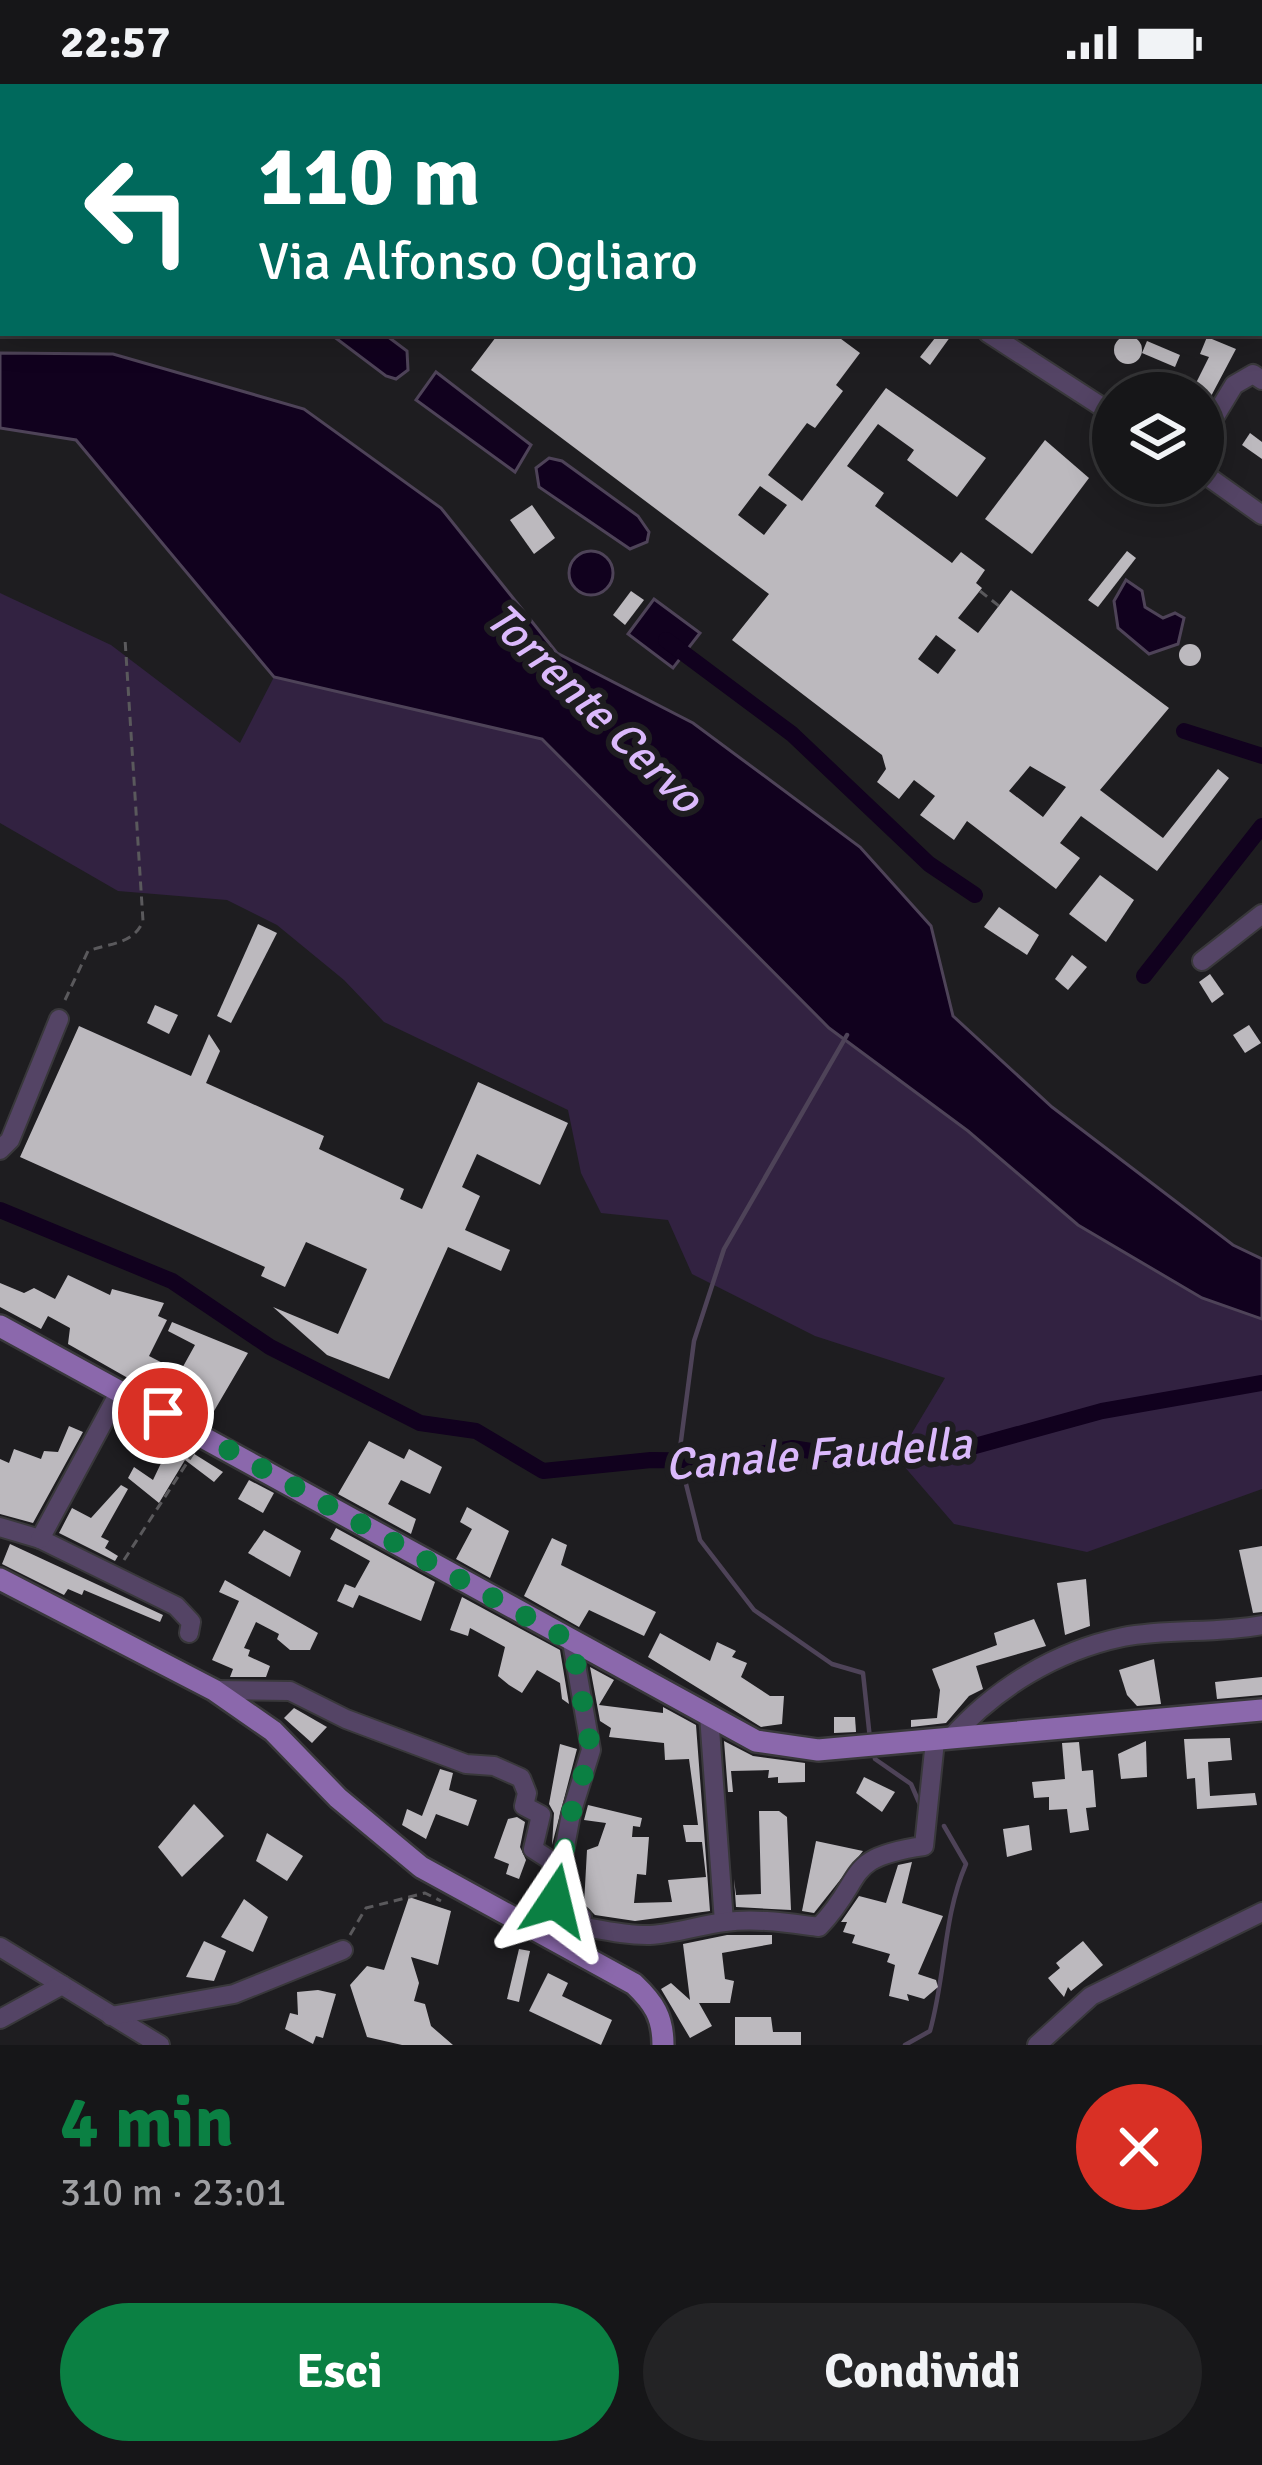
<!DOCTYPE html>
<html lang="it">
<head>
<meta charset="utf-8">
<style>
  :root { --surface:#161618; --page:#232325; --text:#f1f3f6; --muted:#9e9fa2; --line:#353537; --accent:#0b8043 }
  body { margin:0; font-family:Signika,sans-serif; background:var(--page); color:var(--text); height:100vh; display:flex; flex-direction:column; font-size:45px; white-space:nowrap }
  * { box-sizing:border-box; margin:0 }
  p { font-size:39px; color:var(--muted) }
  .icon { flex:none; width:66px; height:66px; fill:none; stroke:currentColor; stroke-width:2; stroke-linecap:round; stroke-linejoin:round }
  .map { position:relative; height:1961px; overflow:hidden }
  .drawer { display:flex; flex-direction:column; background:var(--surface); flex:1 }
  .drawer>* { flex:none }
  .banner { position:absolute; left:0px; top:0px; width:1263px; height:252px; box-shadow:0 6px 30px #0003,0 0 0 3px var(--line); background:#00695c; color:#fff; overflow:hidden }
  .buttons { position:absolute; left:1092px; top:288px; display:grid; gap:24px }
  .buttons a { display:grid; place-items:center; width:132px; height:132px; border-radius:50%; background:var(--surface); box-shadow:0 6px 30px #0003,0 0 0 3px var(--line); font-size:60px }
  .pin { position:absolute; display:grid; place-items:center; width:102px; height:102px; color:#fff; margin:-51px; border:6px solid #fff; border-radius:50%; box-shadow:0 3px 12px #0007 }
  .me { position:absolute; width:132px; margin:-66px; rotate:10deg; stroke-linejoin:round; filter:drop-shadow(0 0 9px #0008) }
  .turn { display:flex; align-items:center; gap:42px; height:252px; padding:0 60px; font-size:54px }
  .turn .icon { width:156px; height:156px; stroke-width:2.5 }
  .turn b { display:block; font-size:84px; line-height:102px }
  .round { display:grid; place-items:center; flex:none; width:126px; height:126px; border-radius:63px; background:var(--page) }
  .summary { display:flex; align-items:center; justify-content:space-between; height:204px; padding:0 60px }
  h1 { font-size:72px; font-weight:700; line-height:90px; color:var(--accent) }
  .action { display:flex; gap:24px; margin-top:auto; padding:24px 60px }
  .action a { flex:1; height:138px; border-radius:72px; background:var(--accent); color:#fff; font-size:48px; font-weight:700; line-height:138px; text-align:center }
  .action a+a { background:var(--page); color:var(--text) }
  .status { display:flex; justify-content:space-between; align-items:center; height:84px; padding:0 60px; background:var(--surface); direction:ltr }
  .status svg { height:33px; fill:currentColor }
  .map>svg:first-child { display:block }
  .green { fill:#322241 }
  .water { fill:#11011e; stroke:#4e4358; stroke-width:3 }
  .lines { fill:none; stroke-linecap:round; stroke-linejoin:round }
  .stream { stroke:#4e4358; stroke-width:4.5 }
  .canal { stroke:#11011e; stroke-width:16 }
  .building { fill:#bcb9be; fill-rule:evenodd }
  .minor-casing { stroke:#39383b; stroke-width:22 }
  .major-casing { stroke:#39383b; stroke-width:26 }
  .path { stroke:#5a595c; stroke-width:3; stroke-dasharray:9 6; stroke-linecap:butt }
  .minor { stroke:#544465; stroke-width:18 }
  .major { stroke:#8b68ac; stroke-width:21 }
  .route { stroke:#0b8043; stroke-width:21; stroke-dasharray:0 37.8 }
  .labels { text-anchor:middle; stroke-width:12; stroke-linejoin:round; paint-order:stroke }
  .water-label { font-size:45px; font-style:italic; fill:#dbb9fc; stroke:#1e1d20 }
</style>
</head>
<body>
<div class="status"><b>22:57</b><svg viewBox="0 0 49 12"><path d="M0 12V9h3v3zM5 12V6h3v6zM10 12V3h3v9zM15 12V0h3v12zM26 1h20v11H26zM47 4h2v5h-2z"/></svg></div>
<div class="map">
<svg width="1262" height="1961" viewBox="0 0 1262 1961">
  <rect width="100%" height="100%" fill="#1e1d20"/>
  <path class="green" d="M0,509l111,52 129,98 34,-66 268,62 287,289 139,103 110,94 124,73 60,21v170l-175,63 -133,-28 -57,-66 48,-80 -130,-42 -123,-62 -24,-54 -67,-7 -20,-40 -13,-63 -184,-88 -40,-42 -67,-55 -50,-25 -109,-9 -118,-68z"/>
  <g class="water">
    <path d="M329,249h54l24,18 1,19 -12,9 -10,-3z"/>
    <path d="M0,269l113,1 191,55 137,99 116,145 136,70 167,124 71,79 22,90 99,91 181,138 29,14v60l-60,-21 -124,-73 -110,-94 -139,-103 -287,-289 -268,-62 -198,-237 -76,-12z"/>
    <path d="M436,288l95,73 -16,27 -99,-72z"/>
    <path d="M549,374l13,3 76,55 11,16 -2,10 -17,7 -91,-62 -3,-19z"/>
    <circle cx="591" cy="489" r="22"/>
    <path d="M1126,496l16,11 3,16 18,11 12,-5 9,5 -6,26 -29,10 -31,-26 -4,-27z"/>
    <path d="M654,515l46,34 -27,35 -45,-34z"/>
  </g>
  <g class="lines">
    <g class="stream">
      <path d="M847,951l-123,214 -30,92 -15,115 21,84 54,70 78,54 31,9 7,66"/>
      <path d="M873,1666l2,9 36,25 10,23"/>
      <path d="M905,1961l25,-14c16,-57 13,-114 36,-167l-22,-38"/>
    </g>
    <g class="canal">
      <path d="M666,556l126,94 137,130 46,31"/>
      <path d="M1184,647l78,25"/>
      <path d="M1144,892l118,-150"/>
      <path d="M0,1126l172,71 98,66 150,76 56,8 67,40 108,-11 71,1 70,-13 57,9 97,-3 156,-43 160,-28"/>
    </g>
  </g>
  <g class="building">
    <path d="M499,249h334l27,20 -24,32 7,6 -28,37 -8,-5 -39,52 34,26 84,-113 100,70 -29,39 -50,-37 7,-10 -36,-26 -31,42 37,27 -9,13 77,57 9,-11 24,18 -9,13 6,5 -24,30 20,15 33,-43 158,118 -69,82 63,48 55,-69 11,9 -72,93 -76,-55 -21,27 20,15 -24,31 -89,-68 -13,19 -34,-25 15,-19 -21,-16 -15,19 -22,-17 9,-13 -4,-14 -150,-115 37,-46 -298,-224zM760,402l27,19 -23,30 -26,-20zM936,551l20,15 -18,24 -20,-15zM1030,682l36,21 -23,30 -34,-26z"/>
    <path d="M939,249h14l-23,32 -10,-8z"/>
    <circle cx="1128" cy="266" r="14"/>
    <path d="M1207,253l29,12 -27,51 -13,-17 13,-26 -9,-3z"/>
    <path d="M1147,257l33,14 -5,12 -33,-14z"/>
    <path d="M1250,349l12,9v17l-20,-14z"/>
    <path d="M1045,356l44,38 -57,76 -47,-35z"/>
    <path d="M532,421l23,33 -21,16 -24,-34z"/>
    <path d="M1127,467l9,7 -38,49 -10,-7z"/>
    <path d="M631,507l13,9 -19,25 -12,-10z"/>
    <circle cx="1190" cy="571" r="11"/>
    <path d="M1100,791l34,25 -28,42 -37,-28z"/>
    <path d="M999,823l40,28 -12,20 -43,-28z"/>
    <path d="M258,840l19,9 -46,90 -14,-7z"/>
    <path d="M1072,871l15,12 -19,23 -13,-11z"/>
    <path d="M1210,890l14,20 -12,9 -13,-21z"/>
    <path d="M155,921l23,10 -9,19 -22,-11z"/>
    <path d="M1249,941l12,18 -16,10 -12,-18z"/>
    <path d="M79,942l112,50 18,-42 11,17 -14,32 118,53 -5,13 85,40 -4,10 22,10 56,-127 90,41 -28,62 -63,-31 -15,33 18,9 -15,34 45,20 -9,21 -53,-24 -59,132 -62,-24 -54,-48 65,27 29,-65 -61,-27 -21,45 -24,-11 4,-9 -245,-110z"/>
    <path d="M68,1191l42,20 2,-6 52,14 -6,13 9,4 -18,36 31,16 15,-27 -27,-14 4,-9 76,31 -41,70 -139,-79 2,-16 -22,-12 -7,13 -41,-22v-24l24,10 10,-5 21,11z"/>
    <path d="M69,1342l14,6 -50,91 -33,-9v-55l9,4 5,-14 27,10 3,-8 14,1z"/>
    <path d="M172,1356l51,32 -9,10 -29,-22 -26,43 -31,-25 6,-11 19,13z"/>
    <path d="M369,1357l35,18 5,-10 33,18 -12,27 -29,-14 -13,24 28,15 -5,15 -73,-40z"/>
    <path d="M249,1396l25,13 -11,20 -25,-14z"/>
    <path d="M121,1401l7,4 -27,48 8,4 -4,7 13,8 -3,5 -56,-28 13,-25 19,10z"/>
    <path d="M467,1423l42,24 -19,47 -34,-19 16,-30 -12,-7z"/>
    <path d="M336,1444l99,54 -14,39 -62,-26 -6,13 -16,-7 8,-17 10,4 15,-27 -40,-22z"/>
    <path d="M264,1446l37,21 -11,26 -42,-24z"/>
    <path d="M552,1454l15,7 -6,20 95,47 -12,24 -55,-26 -10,17 -55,-31z"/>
    <path d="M10,1460l153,71 -3,7 -76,-32 -2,5 -14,-6 -4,6 -62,-31z"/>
    <path d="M1262,1462v66l-9,1 -14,-63z"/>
    <path d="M1086,1495l4,47 -25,9 -8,-52z"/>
    <path d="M225,1496l93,53 -8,17h-20l-13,-11 2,-5 -23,-12 -12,26 6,2 -2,6 22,10 -4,11h-36l3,-8 -21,-9 27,-59 -20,-9z"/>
    <path d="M462,1513l98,53 9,54 -7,-5 -2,-16 -23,-13 -15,23 -13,-8 -11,-9 7,-29 -35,-19 -2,8 -18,-6z"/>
    <path d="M1034,1535l12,27 -70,20 7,23 -14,7 -23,27 -35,4v-7l26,-2 3,-28 -8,-21 65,-24 -3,-12z"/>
    <path d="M660,1549l50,28 7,-19 19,9 -4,6 15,6 -6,14 29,19h14l-2,28 -21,3 -113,-70z"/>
    <path d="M1154,1575l7,45 -24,2 -10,-11 -8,-25z"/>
    <path d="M590,1583l24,13 -15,25 64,8v-6l33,18 14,186 -75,10 -40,-6 -11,-11 3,-54 11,-4 8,-23 -22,-3 4,-15 54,13 -2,9 -7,-1 -1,11h17l-3,38 -9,-1 -3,29 38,-1 -4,-22 38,-3 -4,-35h-16l-3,-17h15l-9,-66 -24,1 -1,-17 -55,-6 2,-9 -11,-7z"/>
    <path d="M1262,1593v18l-45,4 -2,-17z"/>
    <path d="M294,1624l33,19 -15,16 -28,-25z"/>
    <path d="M834,1633h21l1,15 -22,1z"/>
    <path d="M1230,1654l2,22 -24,2 2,34 45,-3 2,12 -60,4 -2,-31 -8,1 -3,-40z"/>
    <path d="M724,1657l29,15 52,7v19l-27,1v-6l-10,1 1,-8 -38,1 2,21h-5z"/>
    <path d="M1146,1657l1,36 -26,2 -3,-25z"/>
    <path d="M1079,1658l3,29 11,-1 3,37 -10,1 3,22 -19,3 -3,-24 -18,1v-13l-15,1 -2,-16 33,-3 -3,-36z"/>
    <path d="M560,1660l17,5 -25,96 2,-32 -5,-9z"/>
    <path d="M440,1685l13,4 -4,17 28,10 -9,26 -32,-12 -10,25 -24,-14 5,-16 15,7z"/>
    <path d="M864,1693l31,15 -13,20 -26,-19z"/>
    <path d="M194,1720l30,32 -42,41 -24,-30z"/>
    <path d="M759,1727h20l8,6 4,93 -55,-3 -2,-28 2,16 25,-1z"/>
    <path d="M517,1733l8,5 -5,25 6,13 -7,19 -13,-5 3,-10 -15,-6 14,-39z"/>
    <path d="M1029,1741l3,25 -25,7 -4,-28z"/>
    <path d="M267,1749l36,23 -16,25 -31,-20z"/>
    <path d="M816,1757l47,10 -49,62 -12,-2z"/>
    <path d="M912,1778l-10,41 41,13 -25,58 18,6 2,7 -14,12 -17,-5 2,7 -20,-5 6,-31 -8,-3 3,-8 -38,-11 3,-8 -12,-3 4,-10h-6l18,-26 27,7 12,-38z"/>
    <path d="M409,1813l42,14 -13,54 -27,-8 8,26 -5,18 11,3 6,22 22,19h-51l-35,-8 -17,-52 17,-19 17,4z"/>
    <path d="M244,1815l24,18 -15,35 -32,-15z"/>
    <path d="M727,1851h45v9l-50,9 3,26 9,2 -4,22h-31l13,23 -22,12 -29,-49 10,-6 19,17 -7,-56z"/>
    <path d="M204,1857l22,10 -12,30 -28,-4z"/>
    <path d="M1083,1857l20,24 -32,26 -3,-4 -4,10 -16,-19 12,-10 -4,-5z"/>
    <path d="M519,1865l11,2 -11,51 -12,-3z"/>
    <path d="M548,1889l20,10 -6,13 50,24 -11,25 -72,-34z"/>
    <path d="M318,1906l18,4 -13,44 -7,-2 -3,8 -28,-15 5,-16 8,2 -1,-23z"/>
    <path d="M735,1933h36l2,15h28v13h-66z"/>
  </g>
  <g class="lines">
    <g class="minor-casing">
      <g id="minor">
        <path d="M370,0l2,3"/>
        <path d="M623,0l4,3"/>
        <path d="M921,0l9,3"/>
        <path d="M990,3l1,-3"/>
        <path d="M988,249l125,81"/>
        <path d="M1203,352l31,-51 19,-11 9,6"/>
        <path d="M1203,389l59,42"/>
        <path d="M1202,877l60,-47"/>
        <path d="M0,1066l10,-10 49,-121"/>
        <path d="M0,1443l40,12 136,67 15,16 -2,11"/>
        <path d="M40,1455l80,-148"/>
        <path d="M572,1558l19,108 -20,64 -16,87 7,12 20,4"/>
        <path d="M214,1606l76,1 56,28 120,45 28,2 27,12 6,15 -3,13 17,9 -8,34 28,18"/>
        <path d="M709,1631l15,207"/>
        <path d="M950,1655c45,-51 106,-88 173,-102 45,-9 93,-3 139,-12"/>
        <path d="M520,1839c43,-7 86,13 130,12 25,-1 50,-10 75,-13 32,-4 62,1 94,5 48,-50 22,-69 105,-81l11,-105"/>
        <path d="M0,1863l160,98"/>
        <path d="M111,1932l123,-22 109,-44"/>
        <path d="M0,1935l62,-34"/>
        <path d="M1037,1961l54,-49 171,-84"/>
      </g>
    </g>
    <g class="major-casing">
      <g id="major">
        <path d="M0,1242l756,415 62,9 444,-40"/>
        <path d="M0,1495l214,111 59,41 65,67 83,69 213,117c20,19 29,33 29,61"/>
      </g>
    </g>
    <g class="path">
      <path d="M214,3l3,-3"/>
      <path d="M0,76h3"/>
      <path d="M980,507l19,15"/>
      <path d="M65,916l23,-49c22,-8 46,-7 55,-30l-18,-282"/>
      <path d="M124,1476l70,-108"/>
      <path d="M350,1851l16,-27 59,-15 16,8"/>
    </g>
    <use href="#minor" class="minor"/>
    <use href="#major" class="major"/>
  </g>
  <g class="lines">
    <path class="route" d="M163,1329l409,229 19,108 -20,64 -16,87"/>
  </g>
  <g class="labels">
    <g class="water-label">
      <text transform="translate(595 623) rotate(44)" y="16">Torrente Cervo</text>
      <text transform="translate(818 1369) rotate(-4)" y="16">Canale Faudella</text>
    </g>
  </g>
</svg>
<div class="buttons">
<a><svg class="icon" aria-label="layers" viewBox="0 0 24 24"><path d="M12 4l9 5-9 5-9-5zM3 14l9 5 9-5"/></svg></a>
</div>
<div class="pin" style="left:163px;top:1329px;background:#d93025"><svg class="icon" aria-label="arrive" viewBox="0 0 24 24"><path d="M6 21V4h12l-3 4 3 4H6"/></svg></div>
<svg class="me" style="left:555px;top:1817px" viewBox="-20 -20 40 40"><path d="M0-17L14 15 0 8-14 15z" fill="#0b8043" stroke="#fff" stroke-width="4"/></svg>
<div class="banner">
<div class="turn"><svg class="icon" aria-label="left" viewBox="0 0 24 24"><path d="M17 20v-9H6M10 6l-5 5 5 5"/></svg><div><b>110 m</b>Via Alfonso Ogliaro</div></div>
</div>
</div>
<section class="drawer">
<div class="summary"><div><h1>4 min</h1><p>310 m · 23:01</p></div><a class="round" style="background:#d93025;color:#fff"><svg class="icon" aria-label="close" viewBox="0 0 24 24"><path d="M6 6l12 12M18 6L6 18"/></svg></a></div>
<div class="action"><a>Esci</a><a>Condividi</a></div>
</section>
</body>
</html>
